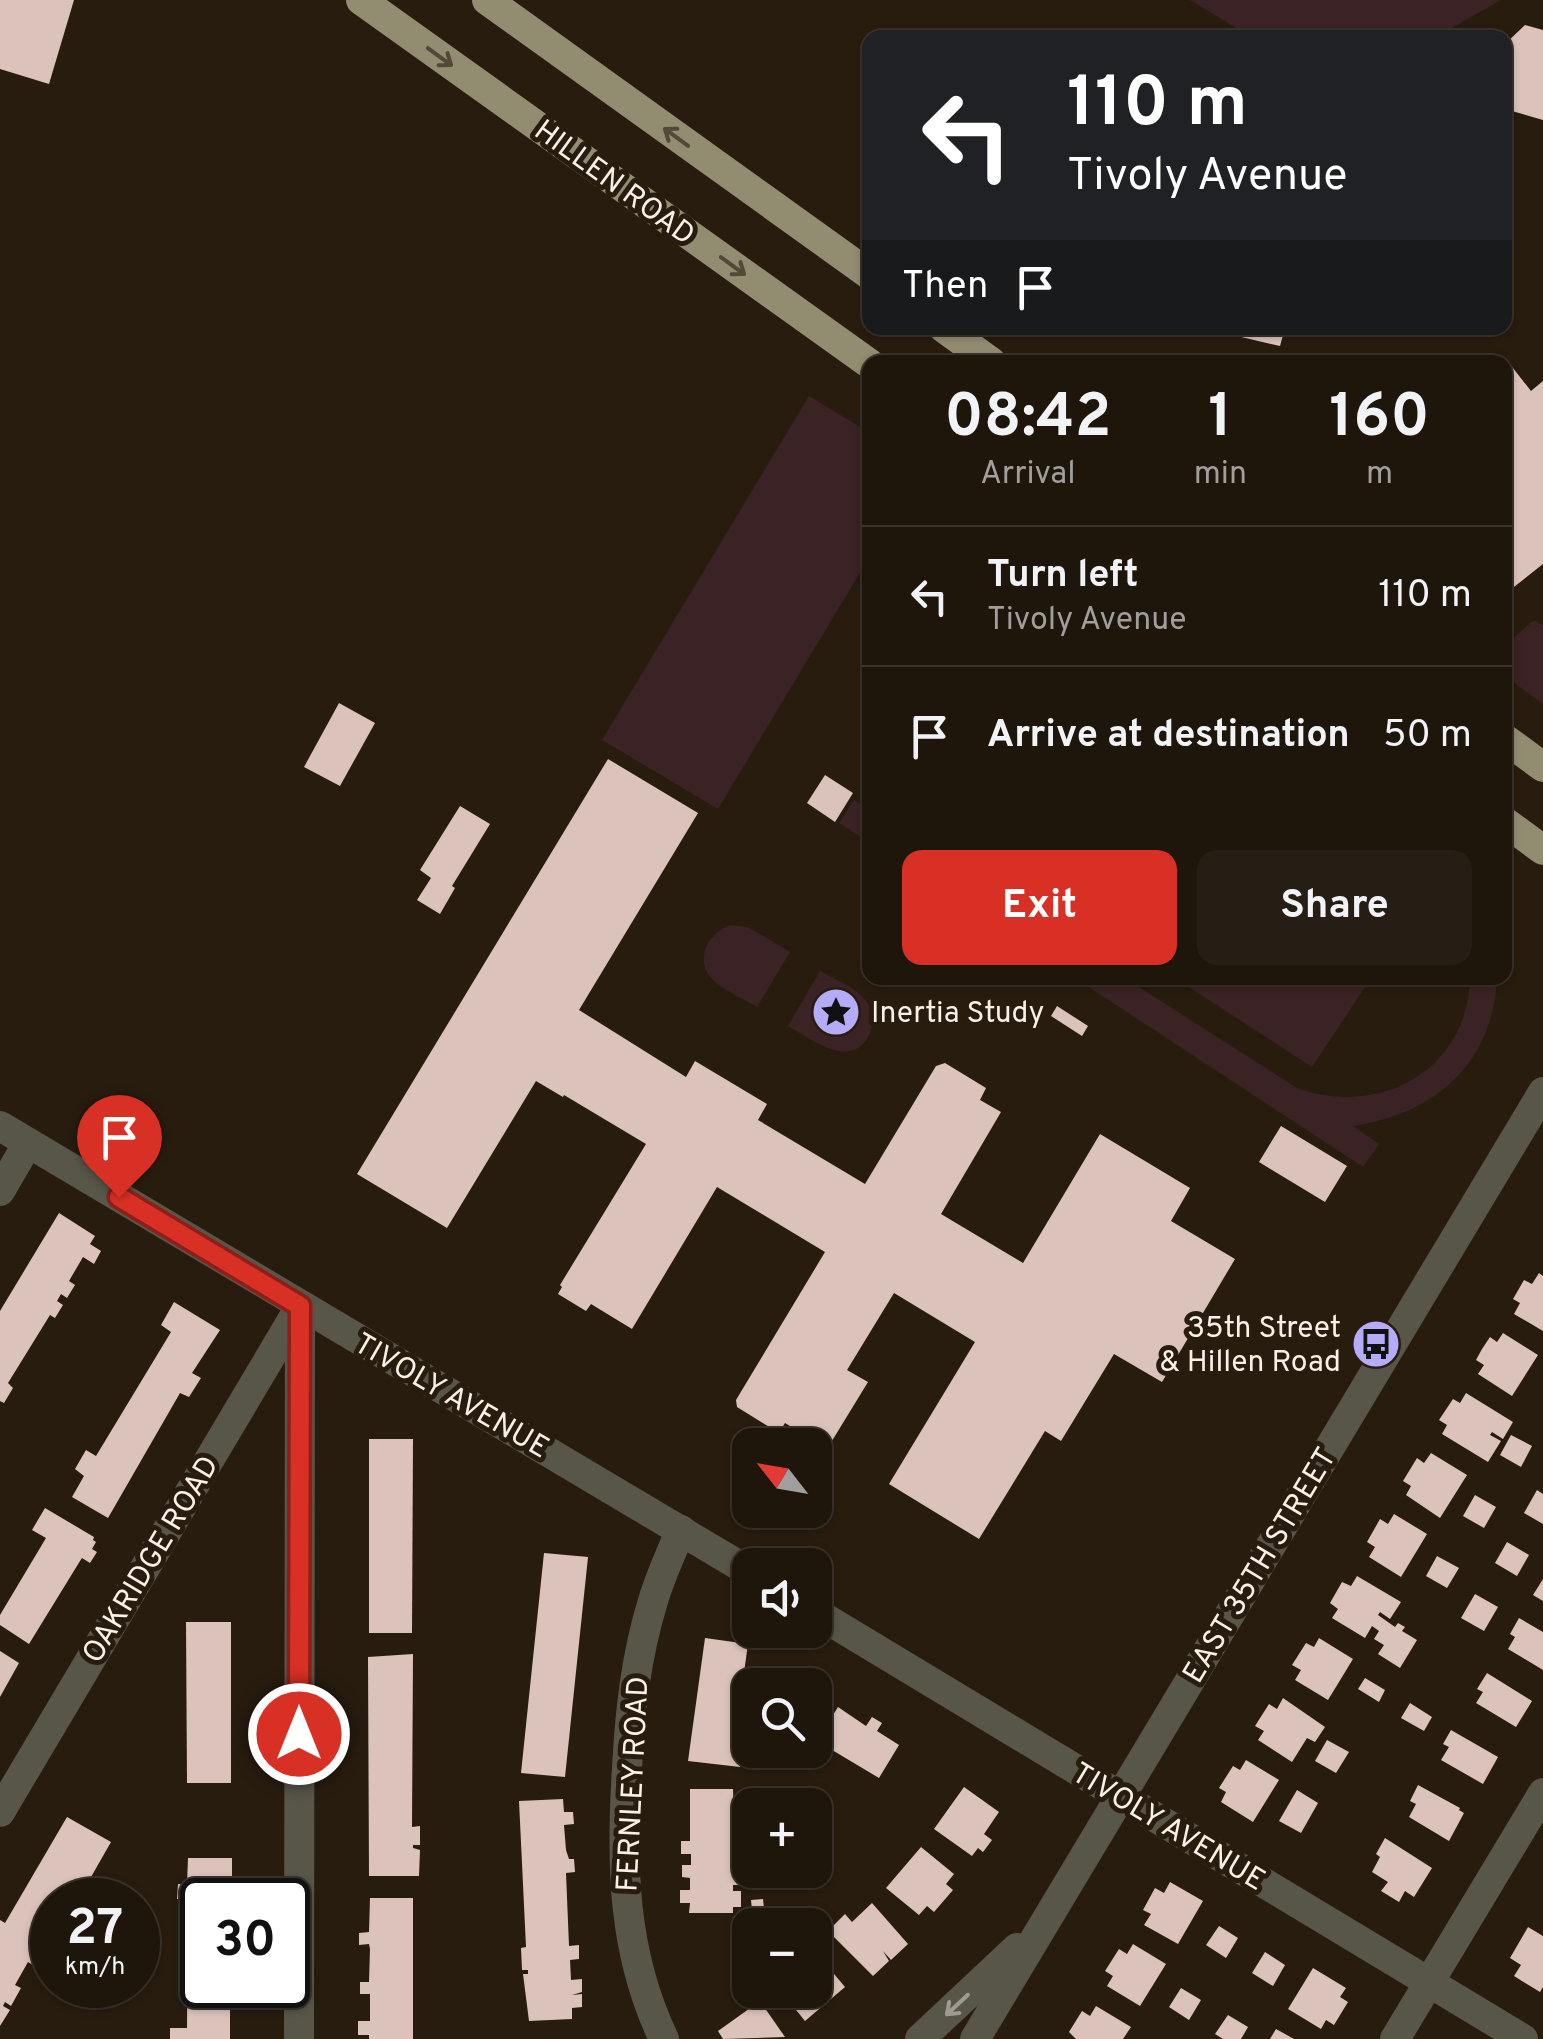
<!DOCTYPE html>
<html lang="en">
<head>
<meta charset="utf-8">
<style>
  :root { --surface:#1e150b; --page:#261e14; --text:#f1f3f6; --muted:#a19f9d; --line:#3c342c; --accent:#d93025 }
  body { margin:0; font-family:Overpass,sans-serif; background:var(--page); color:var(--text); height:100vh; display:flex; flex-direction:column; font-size:38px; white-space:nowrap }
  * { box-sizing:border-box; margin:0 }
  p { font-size:32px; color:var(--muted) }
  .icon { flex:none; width:55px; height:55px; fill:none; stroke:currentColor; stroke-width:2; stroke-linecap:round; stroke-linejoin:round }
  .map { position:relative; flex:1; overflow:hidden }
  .side { position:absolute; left:862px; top:355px; width:650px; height:630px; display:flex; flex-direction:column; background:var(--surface); border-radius:20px; box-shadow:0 2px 8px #0004,0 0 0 2px var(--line) }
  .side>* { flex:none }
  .top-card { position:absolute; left:862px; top:30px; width:650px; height:305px; border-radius:20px; box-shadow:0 2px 8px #0004,0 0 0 2px var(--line); background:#202124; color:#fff; overflow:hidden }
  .needle { width:65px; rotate:301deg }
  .tools { position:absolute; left:732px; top:1428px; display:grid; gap:20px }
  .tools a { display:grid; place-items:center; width:100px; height:100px; border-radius:20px; background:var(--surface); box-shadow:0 2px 8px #0004,0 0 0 2px var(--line); font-size:50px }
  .speed { position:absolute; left:30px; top:1878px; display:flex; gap:20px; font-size:50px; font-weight:700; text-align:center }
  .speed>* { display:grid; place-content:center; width:130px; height:130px; border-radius:50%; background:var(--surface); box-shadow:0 2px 8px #0004,0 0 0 2px var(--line); line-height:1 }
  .speed small { font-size:25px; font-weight:400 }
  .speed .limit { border:5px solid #111; border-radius:15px; background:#fff; color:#111 }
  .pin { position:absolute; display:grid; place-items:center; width:85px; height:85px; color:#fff; margin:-102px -42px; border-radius:50% 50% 50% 0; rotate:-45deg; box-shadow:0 0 10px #0007 }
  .pin .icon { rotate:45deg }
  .me { position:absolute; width:110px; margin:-55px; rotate:0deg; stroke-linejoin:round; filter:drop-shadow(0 0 8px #0008) }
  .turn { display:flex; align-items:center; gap:35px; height:210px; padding:0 40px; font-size:45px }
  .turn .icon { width:130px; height:130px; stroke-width:2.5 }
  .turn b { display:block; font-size:70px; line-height:85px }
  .then { display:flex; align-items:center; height:95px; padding:0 40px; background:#0003; gap:20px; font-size:38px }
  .eta { display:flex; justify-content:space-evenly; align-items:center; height:170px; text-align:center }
  .eta b { font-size:60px; font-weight:700; line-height:70px }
  .primary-button { display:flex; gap:20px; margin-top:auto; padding:20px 40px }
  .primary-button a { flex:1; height:115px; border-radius:20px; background:var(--accent); color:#fff; font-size:40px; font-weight:700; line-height:115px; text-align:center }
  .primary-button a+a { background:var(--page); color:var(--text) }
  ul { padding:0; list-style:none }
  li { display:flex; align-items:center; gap:30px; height:140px; padding:0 40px; border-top:2px solid var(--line) }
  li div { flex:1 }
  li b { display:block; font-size:38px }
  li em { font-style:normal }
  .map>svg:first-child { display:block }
  .green { fill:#3a2225 }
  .building { fill:#dbc3bb }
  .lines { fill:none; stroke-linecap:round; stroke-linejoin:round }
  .minor { stroke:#585549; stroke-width:30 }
  .major { stroke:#928c71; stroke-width:30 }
  .oneway { stroke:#524936 }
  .oneway2 { stroke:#a09b91 }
  .route-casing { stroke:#8d1f18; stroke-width:25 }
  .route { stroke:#d93025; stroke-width:18 }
  .labels { text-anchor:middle; stroke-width:10; stroke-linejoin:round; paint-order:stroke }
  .street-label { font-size:30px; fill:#f9f1e8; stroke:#281c0f }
  .poi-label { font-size:30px; fill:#f9f1e8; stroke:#281c0f; text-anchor:start }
</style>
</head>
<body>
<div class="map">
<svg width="1543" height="2039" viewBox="0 0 1543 2039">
  <rect width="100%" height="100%" fill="#281c0f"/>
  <g class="green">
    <path d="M1190,0h311l-67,38 -183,-1z"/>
    <path d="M809,396l61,37v123l-152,253 -116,-69z"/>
    <path d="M1534,620l9,5v79l-38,-28v-31z"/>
    <path d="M854,800l16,10v33l-31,-20z"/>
    <path d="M730,925l18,2 42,25 -33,55c-13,-8 -30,-15 -42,-25 -22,-19 -9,-48 15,-57z"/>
    <path d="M820,971c15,8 37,17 47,31 6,9 7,21 3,31 -17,39 -59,6 -82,-7z"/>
    <path d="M1075,978h50l172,110c83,30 171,-18 173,-110h27c-4,86 -62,136 -144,148l26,18 -16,23z"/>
    <path d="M1175,978h196l-59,89z"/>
  </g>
  <g class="building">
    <path d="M0,0h74l-25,84 -49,-15z"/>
    <path d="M1525,25l18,5v90l-38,-11v-65z"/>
    <path d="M1227,328h58l-5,18 -43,-10 1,-4z"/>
    <path d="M1509,363l22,28 12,-10v183l-38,30v-228z"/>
    <path d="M339,703l36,20 -35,63 -36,-19z"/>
    <path d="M608,759l90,54 -119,197 107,67 9,-16 72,43 -9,16 107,64 71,-118 9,-3 41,25 -6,12 21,12 -60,102 82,49 77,-129 90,54 -19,33 64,38 -73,123 -48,-28 -53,87 -16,-10 -66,108 -90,-55 86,-142 -81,-49 -47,77 21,12 -41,67 -42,-26 -6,10 -42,-26 -1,-7 89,-148 -108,-65 -85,142 -41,-25 -5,7 -28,-17 4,-7 -2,-2 86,-141 -82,-49 -1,2 -27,-16 -89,147 -90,-54z"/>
    <path d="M825,775l28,18 -18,29 -28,-19z"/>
    <path d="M460,806l30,18 -38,62 3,2 -15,26 -23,-14 14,-22 -11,-8z"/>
    <path d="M1057,1006l31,20 -6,10 -31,-20z"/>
    <path d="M1281,1126l66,40 -22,36 -66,-40z"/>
    <path d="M59,1213l36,23 -5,8 11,7 -7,13 -11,-7 -14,24 6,4 -8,13 -6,-4 -4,7 6,4 -8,13 -5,-3 -42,68 5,5 -9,15 -4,-2v-90z"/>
    <path d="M1539,1273l4,3v55l-29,-17 6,-11 -7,-4 11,-19 8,4z"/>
    <path d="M174,1302l46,28 -28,43 9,5 -12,19 -9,-4 -72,125 -36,-21 12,-21 -9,-7 11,-19 10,6 75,-124 -10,-7z"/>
    <path d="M1503,1333l35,22 -26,41 -34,-22 6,-9 -8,-5 6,-11 8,-12 7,5z"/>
    <path d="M1466,1393l47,29 -10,17 -11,-7 -2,3 11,6 -13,21 -46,-28 5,-9 -8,-5 14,-21 7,4z"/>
    <path d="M1511,1435l21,11 -11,21 -21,-12z"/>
    <path d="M369,1439h44l-1,194h-43z"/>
    <path d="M1431,1453l36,22 -27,43 -34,-23 5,-9 -8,-5 14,-23 7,5z"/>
    <path d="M1537,1490l6,4v30l-19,-11z"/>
    <path d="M1475,1495l21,12 -12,21 -21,-12z"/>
    <path d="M45,1508l49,29 -1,3 3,2 -4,7 5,3 -7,11 -8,-5 -2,3 -51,83 -29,-19v-10l46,-77 -14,-8z"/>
    <path d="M1394,1514l33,20 -26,43 -32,-20 6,-10 -8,-5 13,-23 8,5z"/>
    <path d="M1507,1542l22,13 -12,21 -22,-13z"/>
    <path d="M544,1553l44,4 -23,220 -44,-4z"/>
    <path d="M1437,1556l22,12 -12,20 -21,-12z"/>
    <path d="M1357,1576l44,26 -11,17 -10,-7 -2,3 17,12 3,-4 7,4 -3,4 15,9 -17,28 -22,-14 6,-9 -10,-6 5,-8 -7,-5 -7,12 -33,-20 6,-9 -8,-6 12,-21 9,4z"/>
    <path d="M1543,1579v22l-10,-6z"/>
    <path d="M1475,1594l23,13 -14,24 -23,-13z"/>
    <path d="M1519,1618l24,14v38l-35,-21 7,-12 -5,-3z"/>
    <path d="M186,1622h45v161h-44z"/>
    <path d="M705,1638l43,6 -7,50 9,2v21l-12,-2 -3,28 8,1 -3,23 -52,-6z"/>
    <path d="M1319,1638l34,21 -25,41 -33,-20 6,-10 -9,-5 14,-22 8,4z"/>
    <path d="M0,1651l19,12 -19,34z"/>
    <path d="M413,1654l-1,173 8,-1v19h-7v3l7,2 -1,26h-50l-1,-219z"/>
    <path d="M1487,1673l45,28 -16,26 -40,-24 7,-11 -6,-3z"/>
    <path d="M1365,1678l20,12 -6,12 -21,-13z"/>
    <path d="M1283,1698l42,29 -10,15 -8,-4 -15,24 -34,-22 6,-9 -9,-5 14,-22 8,5z"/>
    <path d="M1410,1703l22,14 -8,14 -23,-13z"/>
    <path d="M838,1707l28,19 6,-9 10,6 -5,8 22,14 -20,33 -62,-37z"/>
    <path d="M1451,1730l47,27 -15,27 -42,-24 8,-13 -6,-3z"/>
    <path d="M1327,1740l22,12 -13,21 -21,-12z"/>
    <path d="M1246,1760l33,20 -26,42 -32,-20 5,-10 -7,-4 14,-22 7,4z"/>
    <path d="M1418,1785l42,23 -1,2 5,3 -15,28 -40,-24 7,-13 -6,-3z"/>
    <path d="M964,1787l35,25 -15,22 8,6 -9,12 -5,-4 -6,8 -38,-27z"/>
    <path d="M690,1789h43l1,30h9v19h-10l1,4 10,-1v22h-10v3h10v19h-11v6h8v16h-8v6h-44l1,-10h-10v-13h10v-12l-8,-1v-12h9v-11h-10v-13h9z"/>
    <path d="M1297,1790l21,13 -17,30 -22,-12z"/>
    <path d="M563,1799l1,13h9l1,12 -10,1 2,25 3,9h5l1,13 -9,1 3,73 10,-1v14l-9,1 1,20 11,-1v13l-10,3 10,-1v13l-10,1v11l-43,2 -6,-47h5v-4h-6l-1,-22 5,-1 -7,-146z"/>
    <path d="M67,1817l44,25 -24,42 -8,-5 -6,9 8,4 -5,8h-24v23l-12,21 8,4 -12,19 -8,-5 -13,23 6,3 -10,18 -6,-4 -2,4 7,4 -10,16v-106l5,3z"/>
    <path d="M1385,1838l47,30 -18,29 -9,-6 -6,11 -18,-11 7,-9 -16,-10 8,-15 -4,-3z"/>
    <path d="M921,1847l33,27 -8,10 7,6 -19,22 -7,-6 -8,9 -33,-27z"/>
    <path d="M188,1858h44v26h9v16h-39v85h28v54h-60v-11h17l1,-129h-11l1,-15h9z"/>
    <path d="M1170,1882l33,19 -25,43 -34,-19 7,-11 -8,-4 12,-22 9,5z"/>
    <path d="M370,1898h43v141h-44v-4h-11v-14h12v-27h-10v-12h9l1,-33 -1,-5 -10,1v-12l10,-1z"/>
    <path d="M763,1899l1,10 -12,1 -1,-10z"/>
    <path d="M872,1903l36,41 -17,16 -8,-9 6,10 -16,15 -45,-45 17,-17 7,8z"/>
    <path d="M1219,1926l19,12 -12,20 -20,-13z"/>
    <path d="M1528,1927l15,9v51l-3,5 -26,-16 7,-11 -11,-7z"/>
    <path d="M1133,1944l33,20 -26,42 -33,-20 6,-10 -8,-5 14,-22 8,5z"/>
    <path d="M1265,1952l20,13 -12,21 -21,-13z"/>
    <path d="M818,1955l27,32 -40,34 -25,-31h35v-32z"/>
    <path d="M1313,1968l33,20 -6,9 8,5 -14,23 -8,-5 -5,9 -33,-20z"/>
    <path d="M1181,1988l20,12 -12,20 -20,-13z"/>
    <path d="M760,2001l25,36 -62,2 -5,-8z"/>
    <path d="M1096,2006l35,21 -8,12h-47l-7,-7 13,-21 8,5z"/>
    <path d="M1228,2015l20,12 -7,12h-18l-8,-5z"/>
    <path d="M1276,2029l18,10h-24z"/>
  </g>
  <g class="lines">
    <g class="minor">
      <path d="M0,1126l750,446"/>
      <path d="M0,1191l28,-48"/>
      <path d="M815,1612l708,427"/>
      <path d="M0,1812l300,-505"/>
      <path d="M299,2039l1,-733"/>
      <path d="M664,2039c-42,-87 -43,-177 -37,-271 3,-57 9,-112 26,-167 7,-24 18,-48 28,-71"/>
      <path d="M920,2039l97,-91"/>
      <path d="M975,2039l568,-947"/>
      <path d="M1395,2039l148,-246"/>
    </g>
    <g class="major">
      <path d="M361,0l509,364"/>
      <path d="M487,0l383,275"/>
      <path d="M944,328l47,34"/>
      <path d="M1505,739l38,28"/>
      <path d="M1505,822l38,28"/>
    </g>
  </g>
  <defs><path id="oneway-shaft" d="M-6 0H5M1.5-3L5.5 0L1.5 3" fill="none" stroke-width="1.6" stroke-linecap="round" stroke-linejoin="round" transform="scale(2.5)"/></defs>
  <g class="oneway">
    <use href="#oneway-shaft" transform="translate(440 57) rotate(36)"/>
    <use href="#oneway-shaft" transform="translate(676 137) rotate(-144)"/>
    <use href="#oneway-shaft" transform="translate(733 266) rotate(36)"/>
  </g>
  <use class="oneway2" href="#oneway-shaft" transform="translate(957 2005) rotate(137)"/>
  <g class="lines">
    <g class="route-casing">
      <path id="route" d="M119,1197l181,109 -1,428"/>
    </g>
    <use href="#route" class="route"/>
  </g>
  <defs>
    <g id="sight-disc" transform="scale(2.5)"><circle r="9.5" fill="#b4acf9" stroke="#281c0f"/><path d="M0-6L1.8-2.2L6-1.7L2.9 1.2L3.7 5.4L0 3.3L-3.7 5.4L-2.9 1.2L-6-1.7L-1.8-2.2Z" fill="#111"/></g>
    <g id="bus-disc" transform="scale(2.5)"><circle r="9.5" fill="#b4acf9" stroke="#281c0f"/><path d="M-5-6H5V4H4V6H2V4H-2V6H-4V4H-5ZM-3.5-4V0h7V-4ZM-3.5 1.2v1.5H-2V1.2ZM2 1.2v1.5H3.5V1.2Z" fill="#111"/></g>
  </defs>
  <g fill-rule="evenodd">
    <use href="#sight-disc" x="836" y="1012"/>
    <use href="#bus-disc" x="1376" y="1344"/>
  </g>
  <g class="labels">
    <g class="street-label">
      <text transform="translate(615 182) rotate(36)" y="10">HILLEN ROAD</text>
      <text transform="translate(452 1395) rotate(30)" y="10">TIVOLY AVENUE</text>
      <text transform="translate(150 1559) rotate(-59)" y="10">OAKRIDGE ROAD</text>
      <text transform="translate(1259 1565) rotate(-59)" y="10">EAST 35TH STREET</text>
      <text transform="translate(632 1784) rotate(-87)" y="10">FERNLEY ROAD</text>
      <text transform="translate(1169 1826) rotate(31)" y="10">TIVOLY AVENUE</text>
    </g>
    <g class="poi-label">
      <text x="871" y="1022">Inertia Study</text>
      <text x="1341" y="1337" text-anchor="end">35th Street<tspan x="1341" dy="34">&amp; Hillen Road</tspan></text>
    </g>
  </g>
</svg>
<div class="tools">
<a><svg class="needle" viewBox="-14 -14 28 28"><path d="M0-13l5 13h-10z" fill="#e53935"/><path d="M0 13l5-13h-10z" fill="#a19f9d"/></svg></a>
<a><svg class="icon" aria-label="sound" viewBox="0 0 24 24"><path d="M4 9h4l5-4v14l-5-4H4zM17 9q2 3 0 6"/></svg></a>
<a><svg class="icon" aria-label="search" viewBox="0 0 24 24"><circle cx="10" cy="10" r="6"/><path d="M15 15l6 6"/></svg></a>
<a>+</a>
<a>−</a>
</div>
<div class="speed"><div>27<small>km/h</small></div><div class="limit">30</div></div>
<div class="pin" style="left:119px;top:1197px;background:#d93025"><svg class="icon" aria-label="arrive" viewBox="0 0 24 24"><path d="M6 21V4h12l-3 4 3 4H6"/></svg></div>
<svg class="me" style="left:299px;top:1734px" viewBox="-20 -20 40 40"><circle r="17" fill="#d93025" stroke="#fff" stroke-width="3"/><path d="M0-11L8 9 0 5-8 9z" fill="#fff"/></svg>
<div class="top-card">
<div class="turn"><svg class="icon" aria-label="left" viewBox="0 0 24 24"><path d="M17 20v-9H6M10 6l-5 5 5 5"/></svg><div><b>110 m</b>Tivoly Avenue</div></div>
<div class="then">Then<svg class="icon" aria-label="arrive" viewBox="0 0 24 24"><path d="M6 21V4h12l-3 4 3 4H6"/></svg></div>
</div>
<section class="side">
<div class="eta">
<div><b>08:42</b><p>Arrival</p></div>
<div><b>1</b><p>min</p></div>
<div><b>160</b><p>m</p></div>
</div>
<ul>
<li><svg class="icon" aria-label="left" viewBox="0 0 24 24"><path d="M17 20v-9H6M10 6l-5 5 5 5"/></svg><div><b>Turn left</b><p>Tivoly Avenue</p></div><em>110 m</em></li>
<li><svg class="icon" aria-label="arrive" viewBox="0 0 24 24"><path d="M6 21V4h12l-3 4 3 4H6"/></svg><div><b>Arrive at destination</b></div><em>50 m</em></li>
</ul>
<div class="primary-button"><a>Exit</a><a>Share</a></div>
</section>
</div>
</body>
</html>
